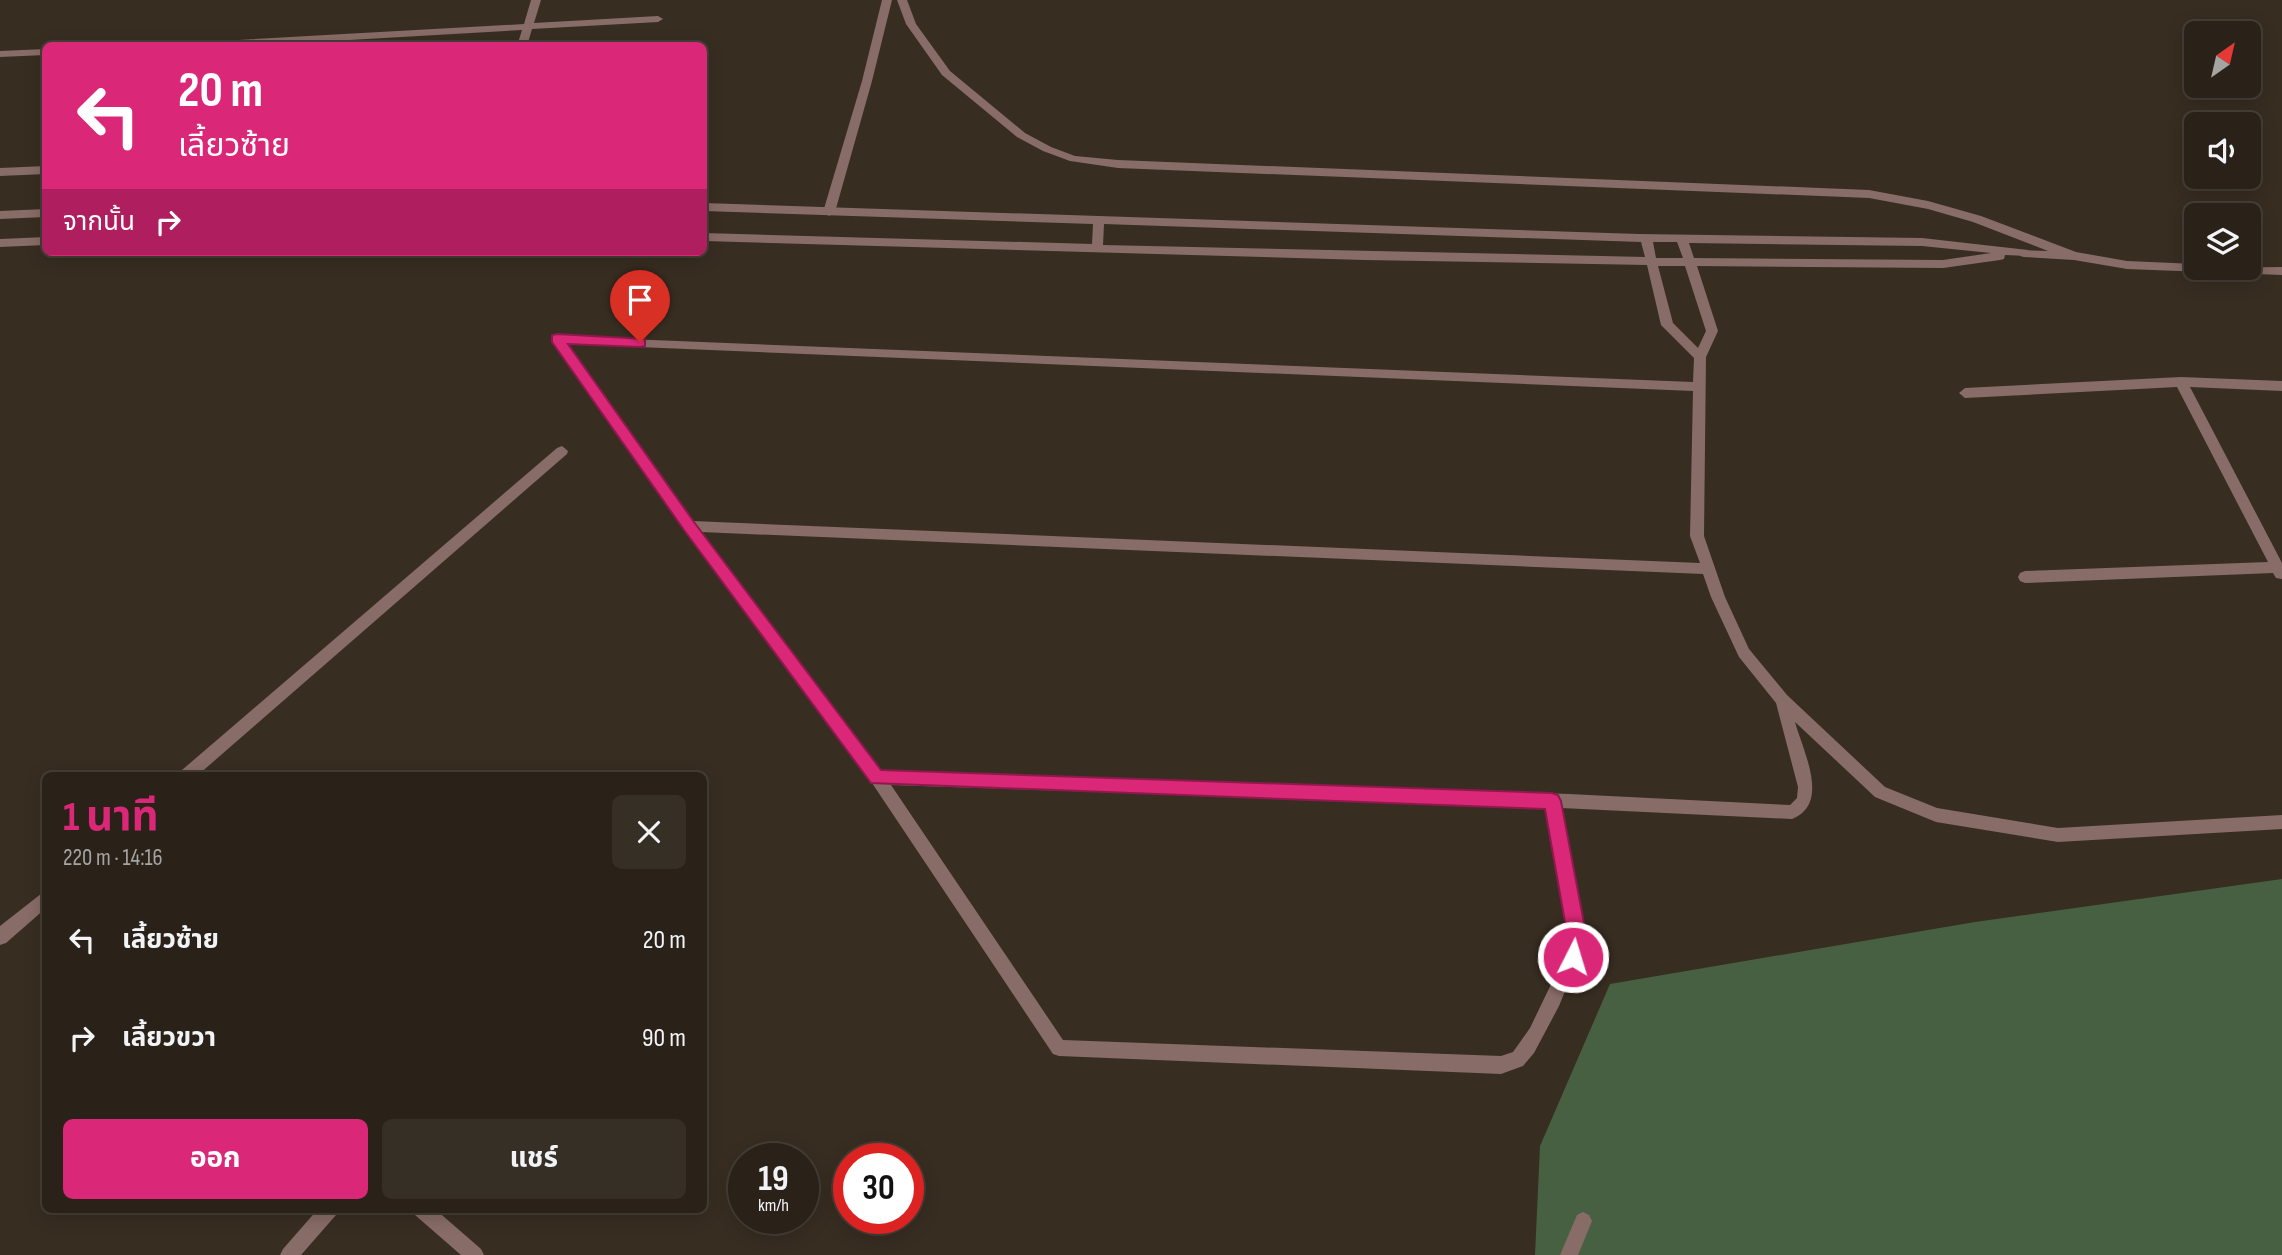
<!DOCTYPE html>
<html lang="th">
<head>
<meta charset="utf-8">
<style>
  :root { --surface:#2a2219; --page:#362f26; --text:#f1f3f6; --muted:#a5a4a2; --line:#463f38; --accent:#db2777 }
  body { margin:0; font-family:"Sofia Sans Condensed","Noto Sans Thai",sans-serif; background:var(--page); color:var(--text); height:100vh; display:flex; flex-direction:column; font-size:26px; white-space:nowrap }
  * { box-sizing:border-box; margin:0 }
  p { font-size:23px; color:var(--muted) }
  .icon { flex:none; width:38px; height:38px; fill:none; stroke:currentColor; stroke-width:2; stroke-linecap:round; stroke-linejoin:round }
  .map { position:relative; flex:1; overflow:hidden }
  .side { position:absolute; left:42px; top:772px; width:665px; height:441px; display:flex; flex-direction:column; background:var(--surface); border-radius:10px; box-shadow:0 4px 18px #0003,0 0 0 2px var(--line) }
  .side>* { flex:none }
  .top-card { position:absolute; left:42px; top:42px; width:665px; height:214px; border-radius:10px; box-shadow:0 4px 18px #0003,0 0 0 2px var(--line); background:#db2777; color:#fff; overflow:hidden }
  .needle { width:46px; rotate:34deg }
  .tools { position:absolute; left:2184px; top:21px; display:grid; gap:14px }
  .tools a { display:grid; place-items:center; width:77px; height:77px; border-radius:10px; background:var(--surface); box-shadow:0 4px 18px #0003,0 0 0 2px var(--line); font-size:35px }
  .speed { position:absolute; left:728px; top:1143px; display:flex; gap:14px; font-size:35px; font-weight:700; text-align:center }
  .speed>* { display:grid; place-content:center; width:91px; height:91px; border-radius:50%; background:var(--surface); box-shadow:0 4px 18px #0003,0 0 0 2px var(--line); line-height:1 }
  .speed small { font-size:18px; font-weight:400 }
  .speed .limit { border:10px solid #d22; background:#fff; color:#111 }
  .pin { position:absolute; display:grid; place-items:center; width:60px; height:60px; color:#fff; margin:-72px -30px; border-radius:50% 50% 50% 0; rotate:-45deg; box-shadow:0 0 7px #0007 }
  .pin .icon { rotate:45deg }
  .me { position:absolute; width:77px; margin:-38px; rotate:5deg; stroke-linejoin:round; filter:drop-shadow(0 0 5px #0008) }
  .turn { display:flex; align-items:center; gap:24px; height:147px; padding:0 21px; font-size:32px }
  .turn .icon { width:91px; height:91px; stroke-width:2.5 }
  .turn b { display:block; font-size:49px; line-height:60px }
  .then { display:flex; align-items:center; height:66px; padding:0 21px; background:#0003; gap:14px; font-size:26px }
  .round { display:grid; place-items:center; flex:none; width:74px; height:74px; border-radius:10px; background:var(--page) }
  .summary { display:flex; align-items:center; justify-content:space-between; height:119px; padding:0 21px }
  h1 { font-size:42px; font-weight:700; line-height:52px; color:var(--accent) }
  .button { display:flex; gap:14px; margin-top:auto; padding:14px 21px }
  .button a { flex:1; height:80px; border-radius:10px; background:var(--accent); color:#fff; font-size:28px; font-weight:700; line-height:80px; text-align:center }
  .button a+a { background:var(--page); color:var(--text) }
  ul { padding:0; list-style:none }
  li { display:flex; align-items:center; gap:21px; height:98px; padding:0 21px }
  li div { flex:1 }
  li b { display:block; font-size:26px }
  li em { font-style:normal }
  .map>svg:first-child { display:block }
  .green { fill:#476041 }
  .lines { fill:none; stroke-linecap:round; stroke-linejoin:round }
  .lane { fill:#886c67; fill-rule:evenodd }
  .street { fill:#886c67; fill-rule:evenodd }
  .route { fill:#db2777; stroke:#8e194d; stroke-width:2 }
</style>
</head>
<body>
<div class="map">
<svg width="2282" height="1255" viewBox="0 0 2282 1255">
  <rect width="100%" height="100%" fill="#382d21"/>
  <path class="green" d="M2282,879v376h-747l5,-109 70,-162 365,-62z"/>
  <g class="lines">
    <g class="lane">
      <path d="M882,0h10l-20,81 -37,131 -6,4 -6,-4 39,-131z"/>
      <path d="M897,0h10l9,24 34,47 75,62 26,14 24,9 43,4 751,30 59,11 53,15 95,36 51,9 69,3v4l86,-1v8l-155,-6 -53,-9 -50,-3 -4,-1v-6l28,1 -75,-29 -45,-13 -59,-11 -751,-30 -48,-7 -27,-10 -26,-14 -75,-62 -36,-51z"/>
    </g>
    <g class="street">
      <path d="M531,0h10l-7,23 124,-7 5,3 -5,3 -126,7 -5,17h-10l5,-16 -277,16h-66l5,-3 340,-19z"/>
      <path d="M46,49v6l-46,2v-6z"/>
      <path d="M46,166v8l-46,2v-8z"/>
      <path d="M704,203l935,31 283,4 106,12v6l-23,-1 -1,4 -4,1 -57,8 -246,-2 21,65 -12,26 -2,179 21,61 24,52 38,46 98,92 52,21 121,20 224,-13v14l-224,13 -122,-20 -61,-25 -80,-75c8,29 36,82 -3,97l-231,-11 25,131 -27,67 -25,47 -11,13 -22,8 -442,-18 -6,-2 -181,-271 -188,-253 -131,-188 -2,-3 2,-3 1140,46 1,-24 -33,-33 -14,-60 -282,-5 -661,-19v-8l388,11 1,-20 -389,-13zM1104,224l537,18 4,15 -542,-12zM1653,242h24l6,16h-27zM1689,243l233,3 69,7 -48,7 -249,-2zM1658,266h27l21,65 -8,17 -25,-25zM567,344l1126,47 -3,145 10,27 -1007,-42zM701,532l1002,42 8,23 28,60 37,46 22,84 -1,11 -7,7 -221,-11 -688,-23zM891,785l655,22 24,132 -15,37 -25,52 -17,24 -12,4 -438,-16z"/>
      <path d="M46,209v8l-46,2v-8z"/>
      <path d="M46,237v8l-46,2v-8z"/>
      <path d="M2181,377l101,4v10l-92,-4 92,176v16l-6,-1 -3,-5 -248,10 -5,-2 -2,-4 2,-4 5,-2 243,-9 -91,-175 -212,11 -6,-5 6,-5z"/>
      <path d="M562,446l6,5 -1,3 -369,321h-18l2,-5 375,-322z"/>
      <path d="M46,890v18l-40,35 -6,2v-19z"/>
      <path d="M318,1209h21l-3,6 -35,40h-21l3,-6z"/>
      <path d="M412,1209h23l46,40 3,6h-23l-46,-40z"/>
      <path d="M1583,1212l6,3 3,6 -14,34h-18l17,-40z"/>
    </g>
  </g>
  <path class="route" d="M557,334l88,5v7l-5,1 -72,-3 126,178 187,248 671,23 6,2 3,6 26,138 -8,25 -6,2 -7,-2 -3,-7 5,-18 -23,-130 -674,-26 -187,-253 -132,-188v-7z"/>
</svg>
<div class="tools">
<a><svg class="needle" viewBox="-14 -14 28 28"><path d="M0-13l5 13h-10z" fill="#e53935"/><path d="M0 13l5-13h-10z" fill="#a5a4a2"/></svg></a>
<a><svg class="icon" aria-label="sound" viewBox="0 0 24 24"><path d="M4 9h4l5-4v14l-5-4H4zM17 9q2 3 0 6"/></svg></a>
<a><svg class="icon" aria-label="layers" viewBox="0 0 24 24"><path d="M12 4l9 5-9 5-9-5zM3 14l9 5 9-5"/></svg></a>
</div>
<div class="speed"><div>19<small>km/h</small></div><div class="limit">30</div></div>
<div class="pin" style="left:640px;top:342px;background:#d93025"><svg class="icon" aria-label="arrive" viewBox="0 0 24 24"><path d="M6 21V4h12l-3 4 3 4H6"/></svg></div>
<svg class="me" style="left:1573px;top:957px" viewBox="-20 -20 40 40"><circle r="17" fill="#db2777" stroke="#fff" stroke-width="3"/><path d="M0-11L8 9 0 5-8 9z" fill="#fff"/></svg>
<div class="top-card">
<div class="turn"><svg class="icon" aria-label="left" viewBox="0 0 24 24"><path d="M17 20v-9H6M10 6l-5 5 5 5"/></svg><div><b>20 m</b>เลี้ยวซ้าย</div></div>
<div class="then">จากนั้น<svg class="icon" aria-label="right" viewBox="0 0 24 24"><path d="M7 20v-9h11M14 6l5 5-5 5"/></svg></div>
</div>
<section class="side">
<div class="summary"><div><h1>1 นาที</h1><p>220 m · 14:16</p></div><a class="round"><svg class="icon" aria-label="close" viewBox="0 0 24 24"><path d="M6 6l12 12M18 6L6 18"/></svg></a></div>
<ul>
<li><svg class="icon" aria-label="left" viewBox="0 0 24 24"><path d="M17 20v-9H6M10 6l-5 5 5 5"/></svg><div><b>เลี้ยวซ้าย</b></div><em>20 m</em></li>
<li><svg class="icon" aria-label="right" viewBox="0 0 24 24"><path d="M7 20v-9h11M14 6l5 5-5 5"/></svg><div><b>เลี้ยวขวา</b></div><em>90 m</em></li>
</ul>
<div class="button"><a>ออก</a><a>แชร์</a></div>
</section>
</div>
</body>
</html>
